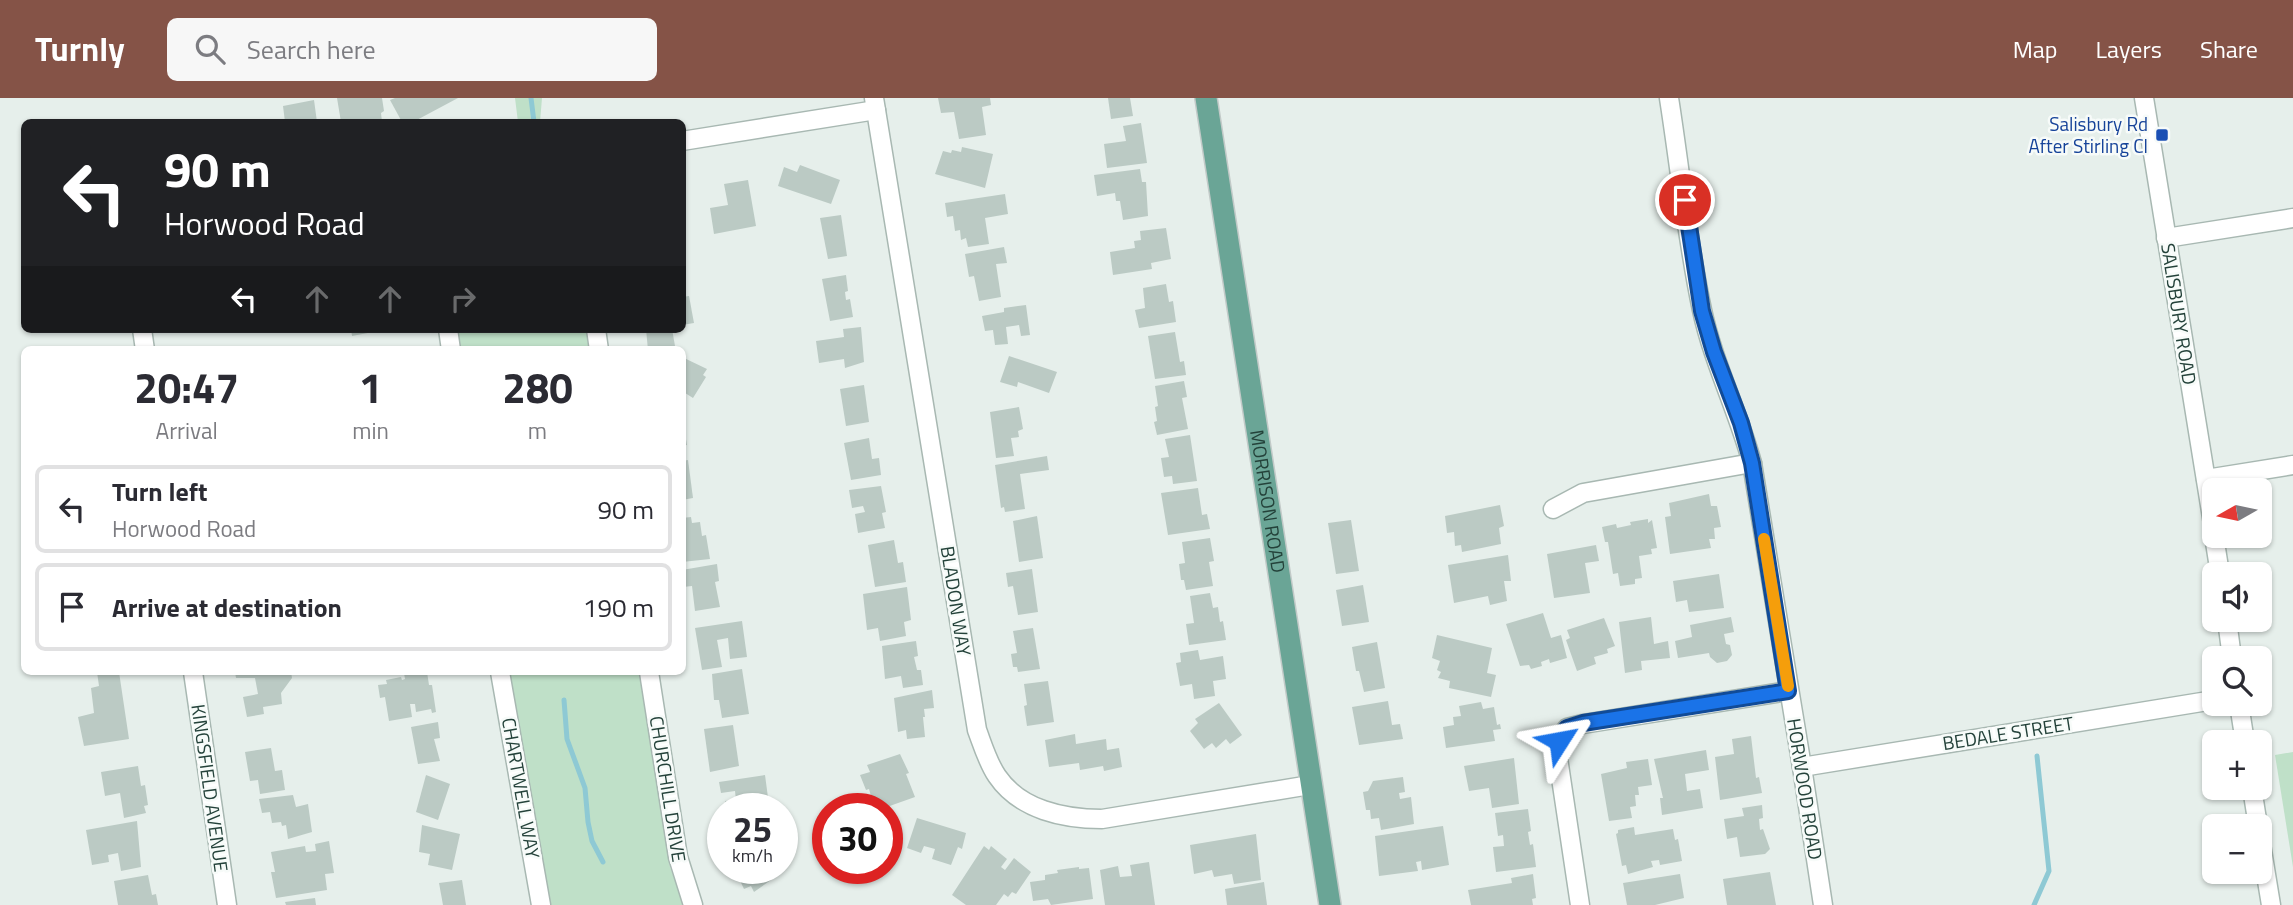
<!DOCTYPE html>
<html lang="en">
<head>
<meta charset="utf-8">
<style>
  :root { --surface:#fff; --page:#f7f7f7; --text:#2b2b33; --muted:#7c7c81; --line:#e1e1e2; --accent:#855347 }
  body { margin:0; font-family:"Titillium Web",sans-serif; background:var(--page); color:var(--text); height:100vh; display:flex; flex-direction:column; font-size:26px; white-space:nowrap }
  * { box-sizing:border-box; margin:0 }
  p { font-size:23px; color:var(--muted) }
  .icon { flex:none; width:38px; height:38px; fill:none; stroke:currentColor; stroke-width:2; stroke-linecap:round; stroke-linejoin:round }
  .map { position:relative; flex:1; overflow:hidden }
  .panel { position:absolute; left:21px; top:248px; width:665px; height:329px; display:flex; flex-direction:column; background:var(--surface); border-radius:10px; box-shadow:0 2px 5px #0004 }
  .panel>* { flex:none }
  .banner { position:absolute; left:21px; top:21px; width:665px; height:214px; border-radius:10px; box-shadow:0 2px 5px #0004; background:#202124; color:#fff; overflow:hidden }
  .needle { width:46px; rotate:261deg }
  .buttons { position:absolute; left:2202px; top:380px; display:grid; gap:14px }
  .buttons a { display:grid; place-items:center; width:70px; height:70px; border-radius:10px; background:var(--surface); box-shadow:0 2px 5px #0004; font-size:35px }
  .speed { position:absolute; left:707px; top:695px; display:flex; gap:14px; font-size:35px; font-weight:700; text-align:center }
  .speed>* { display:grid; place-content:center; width:91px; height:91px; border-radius:50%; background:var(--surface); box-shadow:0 2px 5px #0004; line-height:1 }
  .speed small { font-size:18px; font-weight:400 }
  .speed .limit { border:10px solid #d22; background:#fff; color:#111 }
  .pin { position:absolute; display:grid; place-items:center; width:60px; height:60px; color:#fff; margin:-30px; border:4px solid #fff; border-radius:50%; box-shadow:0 2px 7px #0007 }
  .me { position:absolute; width:77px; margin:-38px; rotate:56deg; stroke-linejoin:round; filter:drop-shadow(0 0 5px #0008) }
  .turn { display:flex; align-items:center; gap:24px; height:147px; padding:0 28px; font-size:32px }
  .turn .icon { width:91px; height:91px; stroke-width:2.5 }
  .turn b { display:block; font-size:49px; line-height:60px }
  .lanes { display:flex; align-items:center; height:66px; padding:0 28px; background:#0003; justify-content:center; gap:35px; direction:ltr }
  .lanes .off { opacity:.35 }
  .eta { display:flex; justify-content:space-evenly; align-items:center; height:119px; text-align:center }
  .eta b { font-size:42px; font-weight:700; line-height:49px }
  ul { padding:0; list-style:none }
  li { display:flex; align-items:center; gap:21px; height:88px; margin:0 14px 10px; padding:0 14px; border:4px solid var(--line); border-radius:10px }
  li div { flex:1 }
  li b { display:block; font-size:26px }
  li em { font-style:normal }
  header { display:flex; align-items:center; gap:42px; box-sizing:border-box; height:98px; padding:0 35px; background:var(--accent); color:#fff }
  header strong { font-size:33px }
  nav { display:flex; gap:38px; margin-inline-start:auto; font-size:24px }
  .search { width:490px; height:63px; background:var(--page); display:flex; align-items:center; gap:18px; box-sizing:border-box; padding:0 24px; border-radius:10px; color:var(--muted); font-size:26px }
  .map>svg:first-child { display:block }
  .green { fill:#bfe0c8 }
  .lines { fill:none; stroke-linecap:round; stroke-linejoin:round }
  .stream { stroke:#8ec9d4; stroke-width:5 }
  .building { fill:#bbcac4 }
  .street-casing { stroke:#a8b8b2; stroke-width:21 }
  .primary-casing { stroke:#c2cac8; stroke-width:24 }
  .street { stroke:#fff; stroke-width:18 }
  .primary { stroke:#6aa596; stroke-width:21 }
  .route-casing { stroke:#114b97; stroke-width:18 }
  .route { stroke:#1a73e8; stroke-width:12 }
  .slow { stroke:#f59e0b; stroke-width:12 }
  .transit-dot { fill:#1a4fb4; stroke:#f7fbf9; stroke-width:2.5 }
  .labels { text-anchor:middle; stroke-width:5; stroke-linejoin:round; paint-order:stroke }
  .transit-label { font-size:19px; fill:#164399; stroke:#f7fbf9; text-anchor:end }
  .street-label { font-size:19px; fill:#24423a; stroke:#f7fbf9 }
</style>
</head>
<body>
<header>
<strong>Turnly</strong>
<div class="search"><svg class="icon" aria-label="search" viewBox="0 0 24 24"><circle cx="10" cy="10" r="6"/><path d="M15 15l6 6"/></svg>Search here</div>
<nav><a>Map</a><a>Layers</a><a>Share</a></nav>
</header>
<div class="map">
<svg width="2293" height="807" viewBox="0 0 2293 807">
  <rect width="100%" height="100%" fill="#e6efeb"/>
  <g class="green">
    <path d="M515,0h27l-2,24h-22z"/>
    <path d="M445,231h141l3,21h-140z"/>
    <path d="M500,574h139l31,195 14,38h-136z"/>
    <path d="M2293,654v115l-18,-112z"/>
  </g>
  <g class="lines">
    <g class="stream">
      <path d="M531,0l3,24"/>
      <path d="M564,602l3,39 18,49 3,34 4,19 11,21"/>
      <path d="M2034,807l15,-34 -12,-115"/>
    </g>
  </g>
  <g class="building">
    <path d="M337,0h45l2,13 -3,2 1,9h-41z"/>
    <path d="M395,0h63l-45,24h-11l-12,-22z"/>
    <path d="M938,0h52l1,7 -9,2 4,28 -27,4 -5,-27 -13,1z"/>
    <path d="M1108,0h22l3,18 -22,3z"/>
    <path d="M314,2l3,22h-32l-2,-16z"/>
    <path d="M1141,25l6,40 -40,5 -3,-24 22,-3 -3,-15z"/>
    <path d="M962,49l31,7 -8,34 -50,-14 8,-23 8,2 1,-3 9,2z"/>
    <path d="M800,67l40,15 -9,24 -53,-18 6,-19 13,5z"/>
    <path d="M1140,71l2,13h4l2,34 -25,4 -3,-19h-4l-1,-8 -18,3 -3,-21z"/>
    <path d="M748,82l8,46 -42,8 -4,-26 18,-3 -4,-21z"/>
    <path d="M1005,96l3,20 -23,4 4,26 -21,3 -2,-9 -5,2 -1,-10 -5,1 -2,-15 -6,1 -2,-14z"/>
    <path d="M841,117l6,41 -19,3 -8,-41z"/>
    <path d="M1166,130l5,31 -20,4 1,6 -39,6 -3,-23 25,-4 -1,-7 7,-1 -1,-9z"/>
    <path d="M1004,149l3,16 -11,1 5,33 -22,4 -5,-25 -5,1 -4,-23z"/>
    <path d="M846,177l2,16 -3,1 1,8 4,-1 3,18 -23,4 -8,-42z"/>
    <path d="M1166,186l3,18 4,-1 3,21 -37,6 -4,-18 10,-2 -2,-20z"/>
    <path d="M689,198l5,27 -12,2v-28z"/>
    <path d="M1026,207l4,30 -9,1 -2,-11 -13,2 2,17 -13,1 -2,-15 -8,1 -3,-15 22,-4v-4z"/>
    <path d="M861,229l3,35 -19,6 -1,-9 -25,4 -3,-22 28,-4 -1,-8z"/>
    <path d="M351,231h22v3l-21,4z"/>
    <path d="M646,231h26l3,17 -27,4z"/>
    <path d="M1175,234l5,30 4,-1 2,14 -31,4 -7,-43z"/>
    <path d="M1009,258l48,16 -8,21 -31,-11 -1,5 -17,-5z"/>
    <path d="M682,259l25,12 -4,6 3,2 -13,21 -11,-7z"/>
    <path d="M1184,283l3,16 -5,1 6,31 -31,6 -3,-13 3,-1 -2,-14 3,-1 -3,-20z"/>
    <path d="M864,287l5,37 -23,4 -6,-37z"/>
    <path d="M1019,309l4,22 -5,2 1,6 -8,1 3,18 -18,2 -6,-46z"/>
    <path d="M682,318l5,29 -5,1z"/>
    <path d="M1190,337l7,46 -24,3 -1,-8 -8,1 -3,-19 8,-1 -4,-18z"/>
    <path d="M869,340l3,21 7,-1 2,17 -30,5 -7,-37z"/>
    <path d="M1047,358l2,14 -29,4 5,35 -20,3 -1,-5 -3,1 -6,-43z"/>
    <path d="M688,362l5,38 -11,2v-39z"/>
    <path d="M881,388l5,26 -4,1 3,15 -27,5 -3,-19 10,-2 -2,-6 -11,2 -3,-18z"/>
    <path d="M1198,390l4,27 5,-1 3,15 -42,6 -7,-42z"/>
    <path d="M1709,396l2,12h6l4,21 -7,1 1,11h-6l2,9 -41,6 -5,-37 6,-1 -2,-13z"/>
    <path d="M1500,407l4,21 -5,2 2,16 -39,8 -1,-7 -6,1 -1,-14 -7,1 -2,-17z"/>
    <path d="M1037,418l6,42 -24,4 -6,-41z"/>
    <path d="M691,419l1,6 8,-1 2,14 4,-1 4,24 -28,3v-44z"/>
    <path d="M1648,421v4l4,-3 5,28 -6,1 1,5 -13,2 3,22 -7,1v5l-15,2 -2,-13 -5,1 -5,-32h-3l-3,-15 14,-3 1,4 14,-3 -1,-3z"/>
    <path d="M1351,422l8,51 -23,3 -8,-51z"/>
    <path d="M1210,440l4,23 -5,1 4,24 -27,4 -2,-10h-3l-2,-16 6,-1 -3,-21z"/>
    <path d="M894,442l4,23 5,-1 3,20 -31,5 -7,-42z"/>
    <path d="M1596,447l3,16 -14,2 5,30 -36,5 -7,-44z"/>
    <path d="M1508,457l3,26h-7l3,20 -17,4 -2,-9 -34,7 -6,-38z"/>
    <path d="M717,466l2,17 -4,1 5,25 -25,4 -3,-25 -9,1 -1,-17z"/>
    <path d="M1032,471l6,43 -20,3 -5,-29 -5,1 -2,-14z"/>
    <path d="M1719,476l5,34 -35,4 -2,-12 -11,2 -3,-21z"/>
    <path d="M1363,487l6,37 -27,4 -6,-36z"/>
    <path d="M907,489l4,33 -7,2 2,14 -26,5 -2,-13 -11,2 -4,-36z"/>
    <path d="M1210,495l3,15 5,-1 2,15 3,-1 3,19 -37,5 -3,-21 8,-1 -4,-27z"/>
    <path d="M1543,515l8,25 10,-3 6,23 -17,5 -1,-4 -8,3 1,4 -11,3 -2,-4 -9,1 -14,-42z"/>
    <path d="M1651,519l3,27 14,-3 2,17 -29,3 1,9 -17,3 -6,-51z"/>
    <path d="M1731,519l3,15 -10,2 2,10 4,1 2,10 -5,6 -10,2 -7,-6 -1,-4 -31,5 -3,-17 17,-4 -2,-12z"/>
    <path d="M1604,520l11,28 -8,3 1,4 -14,4 2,7 -19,7 -11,-31 4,-2 -3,-8z"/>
    <path d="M742,523l5,36 -17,2 -2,-21 -11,2 5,27 -20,3 -7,-42z"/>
    <path d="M1033,530l7,41 -22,3 -1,-5h-4l-2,-13 6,-1 -4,-22z"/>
    <path d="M1437,537l55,13 -5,25 9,2 -5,22 -42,-9 1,-7 -12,-3 3,-6 -4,-2 3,-9 -8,-3z"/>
    <path d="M916,543l2,15 -4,1 3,13h4l2,15 -20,3 -2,-12 -16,3 -3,-33z"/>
    <path d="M1377,544l8,46 -21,4 -5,-21h-3l-4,-24z"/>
    <path d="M1198,552l2,10 23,-4 3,23 -13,2 2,15 -21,3 -2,-15 -12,2 -4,-23 5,-1 -1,-9z"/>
    <path d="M742,571l7,45 -27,4 -3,-18h-5l-2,-26z"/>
    <path d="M97,574h22l10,67 -45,7 -6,-29 16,-4 -3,-25 8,-2z"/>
    <path d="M235,574h56l1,6 -11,15 1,11 -19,3 1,7 -17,3 -4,-20 15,-3 -3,-16h-19z"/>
    <path d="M427,574l2,13h3l4,27 -4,1 -1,-4 -15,3 -1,-8h-5l2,13 -23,4 -4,-24 -5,1 -2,-13 9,-1 -1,-4 15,-3 1,3 3,-1 -1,-6z"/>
    <path d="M1048,583l6,41 -27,4 -3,-20 3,-1 -3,-21z"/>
    <path d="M932,592l2,18 -10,1 1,8h-2l2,20 -18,2 -1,-9 -8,2 -4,-34z"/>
    <path d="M1388,603l4,24 8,-1 3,15 -44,6 -7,-38z"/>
    <path d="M1481,604l2,7 11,-2 3,18 3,-1 1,5 -8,1 2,11 -49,7 -3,-21 11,-2 -1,-8 8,-1 -2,-10z"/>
    <path d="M1219,605l23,32 -12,9 -4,-5 -10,9 -4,-5 -8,6 -14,-18 8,-8 -3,-4z"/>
    <path d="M438,624l2,16 -6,1 6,22 -22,3 -7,-37z"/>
    <path d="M733,627l6,41 -29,6 -6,-43z"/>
    <path d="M1075,636l1,10 30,-5 1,11 12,-2 3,19 -18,4 -1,-5 -23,4 -1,-7 -30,4 -4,-27z"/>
    <path d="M1751,638l5,42 3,-1 3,16 -42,7 -5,-43 19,-3 -2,-15z"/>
    <path d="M271,650l4,23 7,-1 3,20 -25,4 -2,-14 -8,1 -5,-29z"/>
    <path d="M1706,652l3,20 -24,4 2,17 13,-2 3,19 -41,7 -2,-17h3l-9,-39z"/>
    <path d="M900,656l9,19 -3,1 9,23 -31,11 -11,-5 -4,-14 -3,1 -6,-15 10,-3 -3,-7z"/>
    <path d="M1514,660l5,46 -27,4 -3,-20 -20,3 -5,-25z"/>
    <path d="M1648,661l4,26 -14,2 1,8h-4l1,11 -6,1 2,11 -23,3 -8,-47 26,-6 -1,-6z"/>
    <path d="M138,668l3,20 4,-1 3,20 -4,1 2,7 -22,5 -4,-25 -15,3 -4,-24z"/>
    <path d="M426,677l24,9 -12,36 -22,-8z"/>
    <path d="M765,677l4,30 -12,2v-4l-5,1v4h-26l-1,-7 11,-1 -1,-9 -14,2 -2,-11z"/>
    <path d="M1403,679l2,15 -6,1 1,6 11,-2 3,27 -33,6 -2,-12 -8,1 -1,-9h-4l-3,-18 5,-1 5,-10z"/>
    <path d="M293,697l3,12 12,-3 4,28 -24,7 -2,-14 -4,1 -1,-4 -9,1 -2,-11 -8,1 -3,-14z"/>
    <path d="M1762,707l1,13 -4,1 1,11 3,-1 7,20 -5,5 -25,3 -3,-20 -10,2 -3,-20 20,-3 -2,-8z"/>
    <path d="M1528,711l3,22 -3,1 2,13 3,-1 3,23 -40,5 -3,-25 11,-1 -1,-11 -5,1 -3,-23z"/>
    <path d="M917,720l49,15 -4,16 -4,-2 -7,18 -19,-6 3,-10 -11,-3 -3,7 -14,-5z"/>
    <path d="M137,723l4,46 -20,4 -3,-18 -10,2 1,7 -17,3 -6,-35z"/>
    <path d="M422,727l38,9 -8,36 -24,-5 2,-11 -11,-2z"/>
    <path d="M1443,728l6,39 -27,5 -1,-9 -5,1 2,9 -39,5 -4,-40z"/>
    <path d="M1634,729l1,8 38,-6 2,11 3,-1 4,22 -22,4 -1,-5 -8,1 2,6 -25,7 -2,-9 -4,1 -6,-32 2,-1v-3z"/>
    <path d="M1256,736l5,46 -27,4 -2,-10 -18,3 -2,-7 -18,4 -4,-29z"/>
    <path d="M329,743l5,32 -9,1 2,16 -51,8 -5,-26h4l-4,-20 34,-6 1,6 10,-1 -1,-7z"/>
    <path d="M984,748l5,4 2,-4 16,13 -6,8 4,3 9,-12 17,14 -15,22 -4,-2 -4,5 -4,-3 -8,11h-30l-14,-10z"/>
    <path d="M1149,764l6,43h-50l-5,-35 18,-4 2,11 12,-1 -2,-11z"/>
    <path d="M1079,769v2l10,-1 4,31 -42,6 -3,-6 -15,2 -3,-19 15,-2v-5l13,-2 -1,-3z"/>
    <path d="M734,770h30l7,12 -17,12 -3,-6 -7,3z"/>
    <path d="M1770,774l6,33h-49l-4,-26z"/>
    <path d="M1533,776l3,24 -4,1 1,6h-62l-3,-15 44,-7 -1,-5z"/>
    <path d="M1680,776l4,24 -29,7h-28l-4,-22z"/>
    <path d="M148,777l4,20 4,-1 2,11h-40l-4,-24z"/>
    <path d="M462,782l4,25h-23l-4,-22z"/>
    <path d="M1264,784l3,23h-40l-2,-16z"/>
    <path d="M315,800l1,7h-30l-1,-3z"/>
  </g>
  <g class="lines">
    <g class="street-casing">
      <g id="street">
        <path d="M874,0l103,632c6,16 11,33 20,46 23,34 67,43 105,43l208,-34"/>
        <path d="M1669,0c11,70 18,142 33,212 11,52 36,101 50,153l50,304 21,138"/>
        <path d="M2144,0l70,432"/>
        <path d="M682,43l194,-31"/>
        <path d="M2166,140l127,-20"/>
        <path d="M142,231l3,21"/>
        <path d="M448,231l3,21"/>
        <path d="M596,231l3,21"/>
        <path d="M2206,381l87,-14"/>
        <path d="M1553,411l30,-16 169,-30"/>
        <path d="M2214,438l6,38"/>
        <path d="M2227,522l5,38"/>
        <path d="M193,574l34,233"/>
        <path d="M500,574l41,233"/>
        <path d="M649,574l29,185 15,48"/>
        <path d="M2239,606l6,38"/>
        <path d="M1802,669l412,-67"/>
        <path d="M2252,690l6,38"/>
        <path d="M2259,734l12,73"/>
        <path d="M1580,807l-22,-147 1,-17 8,-13 16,-4 205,-33"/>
      </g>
    </g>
    <g class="primary-casing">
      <g id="primary">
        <path id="s1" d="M1206,0l124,807"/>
      </g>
    </g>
    <use href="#street" class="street"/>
    <use href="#primary" class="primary"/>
  </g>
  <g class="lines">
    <g class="route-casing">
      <path id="route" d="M1559,643l8,-13 16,-5 205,-32 -36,-228 -11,-40 -27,-71 -12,-41 -17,-111"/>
    </g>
    <use href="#route" class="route"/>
    <path class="slow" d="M1764,441l24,147"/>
  </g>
  <rect class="transit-dot" x="2155" y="30" width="14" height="14" rx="3.5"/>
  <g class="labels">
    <g class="transit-label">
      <text x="2148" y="33">Salisbury Rd<tspan x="2148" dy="22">After Stirling Cl</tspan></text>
    </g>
    <g class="street-label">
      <text transform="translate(2179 216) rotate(81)" y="7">SALISBURY ROAD</text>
      <text dy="7" stroke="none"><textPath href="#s1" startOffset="408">MORRISON ROAD</textPath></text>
      <text transform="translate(956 503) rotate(81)" y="7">BLADON WAY</text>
      <text transform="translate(2008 635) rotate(-9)" y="7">BEDALE STREET</text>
      <text transform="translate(210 690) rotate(82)" y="7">KINGSFIELD AVENUE</text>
      <text transform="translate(521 690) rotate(80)" y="7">CHARTWELL WAY</text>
      <text transform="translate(668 691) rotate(81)" y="7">CHURCHILL DRIVE</text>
      <text transform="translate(1805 691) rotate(81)" y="7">HORWOOD ROAD</text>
    </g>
  </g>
</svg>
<div class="buttons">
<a><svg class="needle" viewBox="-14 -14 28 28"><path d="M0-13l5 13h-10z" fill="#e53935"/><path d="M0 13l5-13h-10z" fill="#7c7c81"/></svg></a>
<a><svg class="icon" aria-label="sound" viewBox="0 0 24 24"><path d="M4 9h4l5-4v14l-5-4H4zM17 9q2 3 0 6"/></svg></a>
<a><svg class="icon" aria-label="search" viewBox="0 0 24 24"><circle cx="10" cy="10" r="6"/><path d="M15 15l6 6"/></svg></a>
<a>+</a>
<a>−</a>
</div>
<div class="speed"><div>25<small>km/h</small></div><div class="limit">30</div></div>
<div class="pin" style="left:1685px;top:102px;background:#d93025"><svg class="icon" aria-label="arrive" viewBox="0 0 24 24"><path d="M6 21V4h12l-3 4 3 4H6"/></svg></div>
<svg class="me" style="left:1559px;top:643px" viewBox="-20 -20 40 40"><path d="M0-17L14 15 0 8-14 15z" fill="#1a73e8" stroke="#fff" stroke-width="4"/></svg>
<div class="banner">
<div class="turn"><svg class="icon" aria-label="left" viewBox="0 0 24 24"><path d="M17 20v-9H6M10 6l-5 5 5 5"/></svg><div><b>90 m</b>Horwood Road</div></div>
<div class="lanes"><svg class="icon" aria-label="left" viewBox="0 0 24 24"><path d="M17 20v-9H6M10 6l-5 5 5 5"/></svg><svg class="icon off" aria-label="ahead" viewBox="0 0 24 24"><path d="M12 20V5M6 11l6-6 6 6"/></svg><svg class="icon off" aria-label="ahead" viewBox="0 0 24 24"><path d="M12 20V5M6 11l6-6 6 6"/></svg><svg class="icon off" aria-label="right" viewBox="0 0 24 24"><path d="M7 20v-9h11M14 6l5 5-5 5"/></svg></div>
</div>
<section class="panel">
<div class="eta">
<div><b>20:47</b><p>Arrival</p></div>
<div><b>1</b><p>min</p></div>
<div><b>280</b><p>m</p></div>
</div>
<ul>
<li><svg class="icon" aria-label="left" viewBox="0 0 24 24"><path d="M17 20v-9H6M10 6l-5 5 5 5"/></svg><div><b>Turn left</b><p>Horwood Road</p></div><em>90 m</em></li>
<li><svg class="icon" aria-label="arrive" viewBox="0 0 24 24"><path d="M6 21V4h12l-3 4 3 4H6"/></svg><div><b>Arrive at destination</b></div><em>190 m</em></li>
</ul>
</section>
</div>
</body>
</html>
